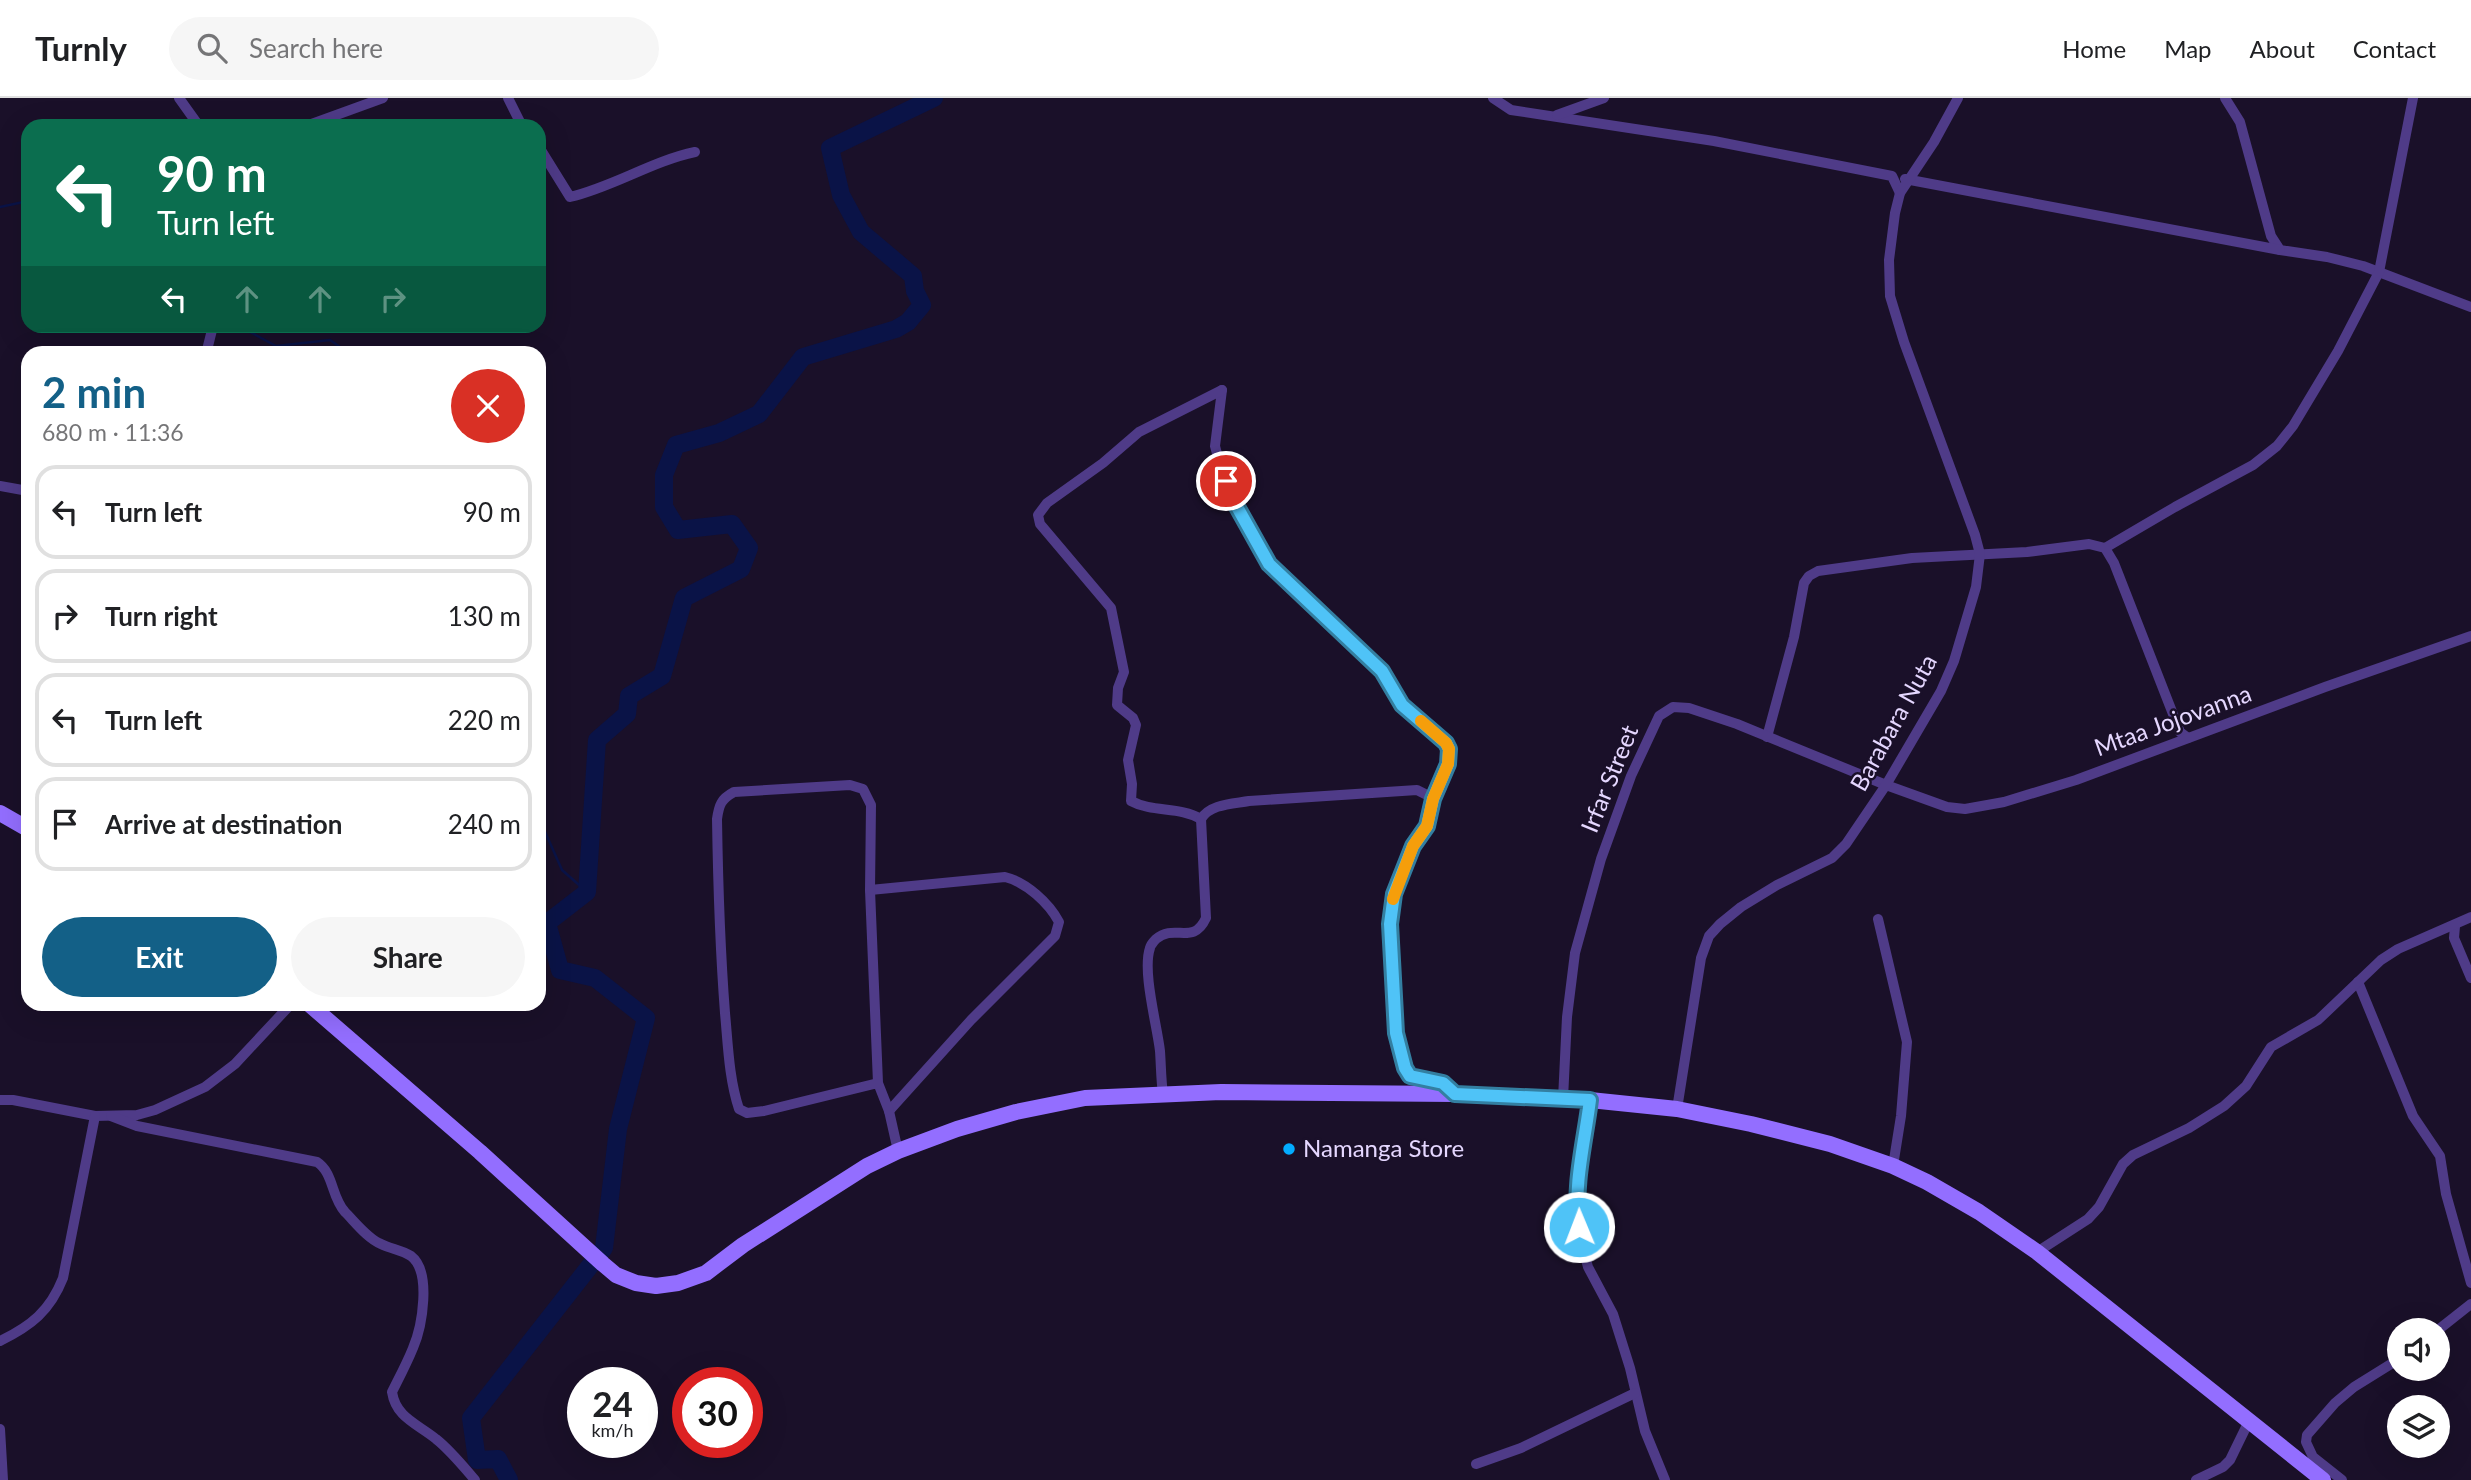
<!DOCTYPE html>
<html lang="en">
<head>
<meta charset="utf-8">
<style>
  :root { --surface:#fff; --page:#f6f6f6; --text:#202124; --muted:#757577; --line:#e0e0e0; --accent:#136087 }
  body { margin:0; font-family:Lato,sans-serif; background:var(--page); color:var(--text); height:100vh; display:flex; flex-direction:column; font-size:26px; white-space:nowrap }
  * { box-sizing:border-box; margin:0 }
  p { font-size:23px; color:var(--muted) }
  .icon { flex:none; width:38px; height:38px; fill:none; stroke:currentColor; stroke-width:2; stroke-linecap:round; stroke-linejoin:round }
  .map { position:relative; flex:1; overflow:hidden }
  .panel { position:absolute; left:21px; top:248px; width:525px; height:665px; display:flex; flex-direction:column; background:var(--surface); border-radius:21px; box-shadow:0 7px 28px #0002 }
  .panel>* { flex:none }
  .guide { position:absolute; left:21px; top:21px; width:525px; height:214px; border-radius:21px; box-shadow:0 7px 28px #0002; background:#0b6e4f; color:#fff; overflow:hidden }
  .fabs { position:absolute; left:2387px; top:1220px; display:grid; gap:14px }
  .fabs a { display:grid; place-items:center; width:63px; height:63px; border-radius:50%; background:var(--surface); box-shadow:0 7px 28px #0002; font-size:35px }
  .speed { position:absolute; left:567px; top:1269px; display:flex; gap:14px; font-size:35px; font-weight:700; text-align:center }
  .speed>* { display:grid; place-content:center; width:91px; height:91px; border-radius:50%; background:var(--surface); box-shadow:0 7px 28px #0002; line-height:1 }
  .speed small { font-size:18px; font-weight:400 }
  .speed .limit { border:10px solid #d22; background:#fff; color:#111 }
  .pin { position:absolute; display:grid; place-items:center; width:60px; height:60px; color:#fff; margin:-30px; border:4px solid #fff; border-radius:50%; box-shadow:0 2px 7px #0007 }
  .me { position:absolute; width:77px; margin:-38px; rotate:359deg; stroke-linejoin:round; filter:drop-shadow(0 0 5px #0008) }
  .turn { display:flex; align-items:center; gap:24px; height:147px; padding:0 21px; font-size:32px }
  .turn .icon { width:91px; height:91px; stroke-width:2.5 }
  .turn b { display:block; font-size:49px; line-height:60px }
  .lanes { display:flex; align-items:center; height:66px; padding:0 21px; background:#0003; justify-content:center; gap:35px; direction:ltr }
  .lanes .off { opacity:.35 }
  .round { display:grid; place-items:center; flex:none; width:74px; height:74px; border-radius:37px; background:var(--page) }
  .headline { display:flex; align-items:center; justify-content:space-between; height:119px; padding:0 21px }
  h1 { font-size:42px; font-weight:700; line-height:52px; color:var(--accent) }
  .cta { display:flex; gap:14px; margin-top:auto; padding:14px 21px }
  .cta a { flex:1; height:80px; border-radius:42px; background:var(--accent); color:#fff; font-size:28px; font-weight:700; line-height:80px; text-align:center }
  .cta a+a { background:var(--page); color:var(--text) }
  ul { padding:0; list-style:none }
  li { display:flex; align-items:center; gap:21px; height:94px; margin:0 14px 10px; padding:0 7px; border:4px solid var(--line); border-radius:21px }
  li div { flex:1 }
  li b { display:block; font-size:26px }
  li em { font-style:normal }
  header { display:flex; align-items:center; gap:42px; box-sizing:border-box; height:98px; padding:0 35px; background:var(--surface); border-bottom:2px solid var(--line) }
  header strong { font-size:33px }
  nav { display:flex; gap:38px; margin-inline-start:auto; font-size:24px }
  .search { width:490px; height:63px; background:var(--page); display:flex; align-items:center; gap:18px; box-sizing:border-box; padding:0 24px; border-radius:38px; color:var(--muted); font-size:26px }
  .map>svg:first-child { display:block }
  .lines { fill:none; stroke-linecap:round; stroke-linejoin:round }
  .stream { stroke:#0a1347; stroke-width:2.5 }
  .river { stroke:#0a1347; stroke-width:18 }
  .minor { stroke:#4f3b88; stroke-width:10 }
  .secondary { stroke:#936eff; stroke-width:16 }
  .route-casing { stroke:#337fa1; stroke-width:18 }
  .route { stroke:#4fc3f7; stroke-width:12 }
  .slow { stroke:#f59e0b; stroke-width:12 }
  .poi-dot { fill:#03acff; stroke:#1a1029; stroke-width:2.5 }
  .labels { text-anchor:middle; stroke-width:5; stroke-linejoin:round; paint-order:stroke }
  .street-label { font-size:24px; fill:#e5d7ff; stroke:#1a1029 }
  .poi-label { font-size:24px; fill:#e5d7ff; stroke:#1a1029; text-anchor:start }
</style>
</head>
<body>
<header>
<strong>Turnly</strong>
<div class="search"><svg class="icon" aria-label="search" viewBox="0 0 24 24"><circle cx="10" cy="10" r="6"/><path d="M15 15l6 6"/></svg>Search here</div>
<nav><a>Home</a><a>Map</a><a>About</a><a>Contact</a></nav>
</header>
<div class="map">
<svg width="2471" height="1382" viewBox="0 0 2471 1382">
  <rect width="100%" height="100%" fill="#1a1029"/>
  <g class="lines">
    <g class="stream">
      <path d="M0,109l28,-6"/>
      <path d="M239,228l37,20 54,-6 20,14"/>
      <path d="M539,725l3,2 20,45 25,22"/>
    </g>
    <path class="river" d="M509,1382l-11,-21 -21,1 -6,-42 133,-170 14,-119 28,-111 -51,-40 -35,-8 -13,-47 40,-31 10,-152 30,-26 2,-18 33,-20 22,-78 57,-29 8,-21 -17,-24 -54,6 -14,-23v-32l12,-30 43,-12 40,-19 44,-57 93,-28 12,-7 14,-17 -7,-14 -2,-15 -52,-44 -20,-37 -11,-47 104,-50"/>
    <g class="minor">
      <path d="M179,0l20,28"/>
      <path d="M508,0l14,28"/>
      <path d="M1493,0l18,12 203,31 178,35 8,17"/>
      <path d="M2225,0l15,24 31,114 9,14 47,7 36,9 108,41"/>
      <path d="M1557,17l47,-17"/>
      <path d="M306,28l77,-28"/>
      <path d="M539,49l31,50c43,-10 82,-36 125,-45"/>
      <path d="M1905,81l375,71"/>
      <path d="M206,256l7,-28"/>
      <path d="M1222,292l-7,56 5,19 11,31 38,68 113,107 20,34 44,38c9,20 -7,37 -13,56 -2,8 -2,18 -5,26 -3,8 -11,14 -15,22 -7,14 -13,30 -18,45 -10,29 -2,159 15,183l33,8 12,11"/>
      <path d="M0,388l28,5"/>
      <path d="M2105,450l70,-41 78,-42 24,-19 16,-20 45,-75 41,-79 34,-174"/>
      <path d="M1767,639l27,-100 10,-54 5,-7 9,-5 94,-13 115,-6 62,-8 16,4 9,15 66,169 8,6"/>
      <path d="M1201,721c-22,-13 -48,-6 -70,-18l1,-17 -4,-24 8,-35 -3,-7 -16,-13 1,-17 6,-16 -13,-64 -71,-84 -2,-9 9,-12 56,-40 36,-31 83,-42"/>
      <path d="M870,792l135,-13c21,5 44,26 54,45l-4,14 -84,84 -82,91"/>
      <path d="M1878,821l29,123 -6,74 -8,50"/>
      <path d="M2455,828l-1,12 17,40"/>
      <path d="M2358,884l55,134 27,40 6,38 25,89"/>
      <path d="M878,985l-114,28 -17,2 -8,-4c-10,-30 -11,-64 -14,-96 -5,-65 -7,-129 -8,-194 2,-14 4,-20 17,-27l116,-7 13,4 8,16 -1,85 8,193 11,28 9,40"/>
      <path d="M1163,996c-2,-14 -2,-29 -3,-43 -3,-26 -18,-80 -10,-103 0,-2 4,-7 6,-9 19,-16 37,7 50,-21l-5,-99c9,-15 31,-15 48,-18l168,-11 16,8"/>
      <path d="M1563,1001l4,-82 8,-64 26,-94 30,-83 28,-60 14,-9 16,1 48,16 149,61 61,22 18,2 39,-7 72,-22 249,-93 146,-51"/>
      <path d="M0,1002h13l82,16 42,-1 18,-5 50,-23 30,-23 56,-60"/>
      <path d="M1590,1002l-13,110 5,35 6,22 25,47 17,54 15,63 20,49"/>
      <path d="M1677,1011l24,-151 8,-22 11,-12 21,-17 36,-22 55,-27 14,-14 40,-59 55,-94 13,-30 22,-74 4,-33 -5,-19 -71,-193 -14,-46 -1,-36 6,-47 5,-20 34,-51 24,-44"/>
      <path d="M111,1018l26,10 180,36c17,11 14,35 28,50 10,10 23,27 36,32 10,5 21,6 30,12 21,16 11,71 2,92 -6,15 -14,30 -21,44 4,26 26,32 44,47 14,11 27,27 39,41"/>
      <path d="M2037,1154l51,-33 11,-12 24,-43 10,-9 56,-27 35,-22 22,-20 25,-39 47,-27 63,-60 17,-11 73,-32"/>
      <path d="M2438,1232l33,-26"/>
      <path d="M0,1243c31,-15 50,-30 63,-63l32,-162"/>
      <path d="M0,1331l3,51"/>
      <path d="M1476,1366l45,-16 114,-55"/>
      <path d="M2196,1382l27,-13 7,-7 19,-39"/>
      <path d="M2342,1382l-29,-23 -7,-15 1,-7 28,-32 19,-16 45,-28"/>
    </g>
    <g class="secondary">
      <path d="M0,715l28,16"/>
      <path d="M309,906l171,148 123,112 13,11 20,8 20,3 22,-3 28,-10 37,-28 124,-79 31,-15 59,-22 59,-17 69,-14 136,-6 234,2 135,6 87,9 74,15 79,20 63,22 34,16 52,30 58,40 286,228"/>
    </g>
  </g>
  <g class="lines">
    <g class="route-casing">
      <path id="route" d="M1226,383l5,15 38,68 113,107 20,34 44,38 3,6 -1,15 -15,35 -6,27 -14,20 -19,48 -4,30 6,109 9,35 5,8 33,7 12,11 135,6c-5,41 -17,85 -11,127"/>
    </g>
    <use href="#route" class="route"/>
    <path class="slow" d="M1393,801l20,-53 14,-20 6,-27 15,-35 1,-15 -3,-6 -25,-22"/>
  </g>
  <circle class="poi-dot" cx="1289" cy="1051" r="7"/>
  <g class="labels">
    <g class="street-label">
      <text transform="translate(2173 623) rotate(-20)" y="8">Mtaa Jojovanna</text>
      <text transform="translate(1894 625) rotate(-61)" y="8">Barabara Nuta</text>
      <text transform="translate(1610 681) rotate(-68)" y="8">Irfar Street</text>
    </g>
    <g class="poi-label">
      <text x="1303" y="1059">Namanga Store</text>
    </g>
  </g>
</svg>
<div class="fabs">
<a><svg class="icon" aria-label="sound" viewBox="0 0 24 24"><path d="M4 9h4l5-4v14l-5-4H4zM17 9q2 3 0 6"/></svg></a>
<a><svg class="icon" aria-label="layers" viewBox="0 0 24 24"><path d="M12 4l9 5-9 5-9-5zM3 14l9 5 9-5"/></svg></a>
</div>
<div class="speed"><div>24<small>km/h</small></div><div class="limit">30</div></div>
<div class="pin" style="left:1226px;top:383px;background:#d93025"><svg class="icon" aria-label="arrive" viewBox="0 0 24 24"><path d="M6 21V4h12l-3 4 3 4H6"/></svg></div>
<svg class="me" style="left:1579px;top:1129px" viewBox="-20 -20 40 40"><circle r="17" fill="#4fc3f7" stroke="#fff" stroke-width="3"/><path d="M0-11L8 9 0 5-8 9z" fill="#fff"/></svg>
<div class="guide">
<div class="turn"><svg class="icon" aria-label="left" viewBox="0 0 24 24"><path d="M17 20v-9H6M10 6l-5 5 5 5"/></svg><div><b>90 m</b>Turn left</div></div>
<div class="lanes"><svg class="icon" aria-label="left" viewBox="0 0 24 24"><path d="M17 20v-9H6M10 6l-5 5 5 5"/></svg><svg class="icon off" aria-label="ahead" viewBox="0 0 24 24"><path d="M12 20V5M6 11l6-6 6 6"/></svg><svg class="icon off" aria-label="ahead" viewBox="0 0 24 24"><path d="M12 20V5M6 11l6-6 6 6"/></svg><svg class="icon off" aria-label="right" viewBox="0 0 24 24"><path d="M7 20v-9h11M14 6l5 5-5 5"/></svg></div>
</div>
<section class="panel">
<div class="headline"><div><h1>2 min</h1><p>680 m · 11:36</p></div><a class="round" style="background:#d93025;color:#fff"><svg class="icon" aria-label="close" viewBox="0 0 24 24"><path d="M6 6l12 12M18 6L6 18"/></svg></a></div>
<ul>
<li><svg class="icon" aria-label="left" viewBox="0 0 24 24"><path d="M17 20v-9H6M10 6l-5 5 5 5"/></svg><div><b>Turn left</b></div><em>90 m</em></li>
<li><svg class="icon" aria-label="right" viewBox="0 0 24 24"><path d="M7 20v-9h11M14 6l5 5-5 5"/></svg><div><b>Turn right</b></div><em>130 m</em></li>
<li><svg class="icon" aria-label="left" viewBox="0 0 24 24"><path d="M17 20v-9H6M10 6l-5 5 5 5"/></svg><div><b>Turn left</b></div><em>220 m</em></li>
<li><svg class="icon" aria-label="arrive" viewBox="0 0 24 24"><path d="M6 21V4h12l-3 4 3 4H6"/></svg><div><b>Arrive at destination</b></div><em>240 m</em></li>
</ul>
<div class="cta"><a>Exit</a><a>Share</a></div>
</section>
</div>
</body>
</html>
